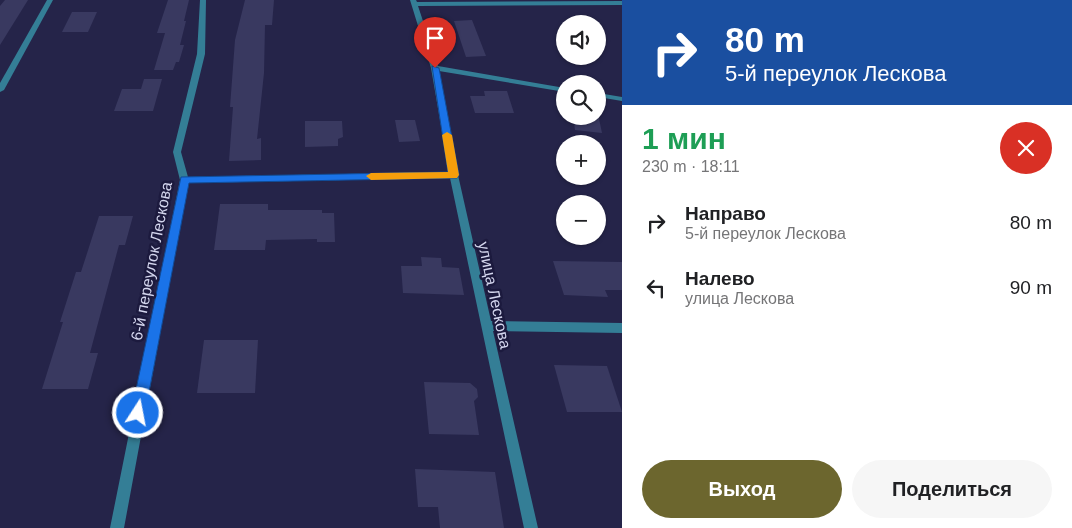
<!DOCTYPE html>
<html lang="ru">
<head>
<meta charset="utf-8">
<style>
  :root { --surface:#fff; --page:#f6f6f6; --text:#202124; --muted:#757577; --accent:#6c662e }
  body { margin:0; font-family:Arial,sans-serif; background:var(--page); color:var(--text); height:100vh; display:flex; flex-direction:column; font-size:19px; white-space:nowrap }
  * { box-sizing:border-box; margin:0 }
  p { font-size:16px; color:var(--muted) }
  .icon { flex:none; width:28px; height:28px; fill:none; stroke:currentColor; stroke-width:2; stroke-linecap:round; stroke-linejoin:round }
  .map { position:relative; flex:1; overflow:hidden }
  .sheet { display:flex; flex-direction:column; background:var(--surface); width:450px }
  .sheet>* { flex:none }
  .banner { background:#1a4fa0; color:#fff; overflow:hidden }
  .tools { position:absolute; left:556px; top:15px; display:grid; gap:10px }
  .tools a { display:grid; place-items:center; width:50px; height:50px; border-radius:50%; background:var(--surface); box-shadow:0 1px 4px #0004; font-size:25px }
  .pin { position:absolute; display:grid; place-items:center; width:42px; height:42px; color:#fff; margin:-51px -21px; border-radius:50% 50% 50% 0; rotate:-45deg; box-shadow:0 0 5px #0007 }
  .pin .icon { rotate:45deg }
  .me { position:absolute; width:55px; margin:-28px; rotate:11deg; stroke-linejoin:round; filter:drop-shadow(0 0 4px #0008) }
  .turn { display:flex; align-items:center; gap:18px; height:105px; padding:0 20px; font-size:22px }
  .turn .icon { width:65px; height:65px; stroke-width:2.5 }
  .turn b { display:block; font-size:35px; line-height:42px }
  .round { display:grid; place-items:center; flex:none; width:52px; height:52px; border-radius:26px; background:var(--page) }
  .summary { display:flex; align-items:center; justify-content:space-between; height:85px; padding:0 20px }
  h1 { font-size:30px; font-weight:700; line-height:38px; color:#1e9e55 }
  .primary-button { display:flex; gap:10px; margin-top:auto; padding:10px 20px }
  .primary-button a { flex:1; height:58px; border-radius:30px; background:var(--accent); color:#fff; font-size:20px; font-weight:700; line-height:58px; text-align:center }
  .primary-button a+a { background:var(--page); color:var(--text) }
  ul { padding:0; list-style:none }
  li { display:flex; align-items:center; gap:15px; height:65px; padding:0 20px }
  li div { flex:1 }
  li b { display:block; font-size:19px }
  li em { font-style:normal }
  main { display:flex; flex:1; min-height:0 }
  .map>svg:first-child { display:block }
  .building { fill:#393960 }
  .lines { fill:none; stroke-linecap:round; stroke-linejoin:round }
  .street { fill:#347e96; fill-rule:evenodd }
  .route { fill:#1a73e8; stroke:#114b97 }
  .slow { fill:#f59e0b }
  .labels { text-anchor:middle; stroke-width:5; stroke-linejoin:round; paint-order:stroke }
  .street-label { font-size:16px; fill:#d4d6ee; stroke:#1c1a3e }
</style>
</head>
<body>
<main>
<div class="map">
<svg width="622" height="528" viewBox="0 0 622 528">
  <rect width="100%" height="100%" fill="#252449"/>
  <g class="building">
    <path d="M5,0h23l-28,45v-39z"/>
    <path d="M168,0h21l-5,21h2l-6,24h4l-5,17h-3l-3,8h-19l11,-37h-8z"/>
    <path d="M245,0h29l-2,25h-7l-1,48 -7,66 4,-1v22l-32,1 4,-54h-3l5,-67z"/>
    <path d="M72,12h25l-9,20h-26z"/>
    <path d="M472,20l14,36 -20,1 -12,-36z"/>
    <path d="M144,79h18l-9,32h-39l8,-22h19z"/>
    <path d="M484,91h23l7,22h-39l-5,-17h15z"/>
    <path d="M598,114l4,19 -27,-3 -2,-14h25z"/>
    <path d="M395,120h20l5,21 -21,1z"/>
    <path d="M305,121h37l1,16 -5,2v7l-33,1z"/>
    <path d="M220,204h48v6h54v3h12l1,29h-18v-3l-51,1 -1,10h-51z"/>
    <path d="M99,216h34l-8,29h-6l-29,108h8l-10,36h-46l21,-67h-3l16,-50h5z"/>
    <path d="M421,257l20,1 1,9 17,1 5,27 -61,-2 -2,-27h21z"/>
    <path d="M553,261l69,1v28h-17l3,7 -44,-2z"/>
    <path d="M204,340h54l-3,53h-58z"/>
    <path d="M554,365l53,1 15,46h-55z"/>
    <path d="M424,382l46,1 7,6 1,8 -4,4 5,34 -50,-1z"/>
    <path d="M415,469l80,3 9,56h-64l-2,-21h-20z"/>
  </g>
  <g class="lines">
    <g class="street">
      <path d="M47,0h6l-49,90 -4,2v-9z"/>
      <path d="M200,0h6l-1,54 -24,98 7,25 261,-5 -18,-104 -21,-68h6l1,2 205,-1v4l-204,1 20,60 127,22v4l-126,-21 19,104 33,146 131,2v10l-129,-2 45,197h-14l-74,-350 -262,5 -64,345h-14l70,-348 -7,-28 24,-98z"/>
      <path d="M598,93l24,4v4l-24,-4z"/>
    </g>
  </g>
  <path class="route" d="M432,66l7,2 20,107 -2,3 -268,5 -44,230 -2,4 -5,2 -5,-2 -2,-4 50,-236 267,-5z"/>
  <path class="slow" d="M447,132l5,3 7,40 -2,3 -86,2 -5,-4 5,-3 77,-1 -6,-37z"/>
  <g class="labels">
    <g class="street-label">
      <text transform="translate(151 261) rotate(-79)" y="6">6-й переулок Лескова</text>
      <text transform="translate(495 295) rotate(78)" y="6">улица Лескова</text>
    </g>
  </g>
</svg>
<div class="tools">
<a><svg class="icon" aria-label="sound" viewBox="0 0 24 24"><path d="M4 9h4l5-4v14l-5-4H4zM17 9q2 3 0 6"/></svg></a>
<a><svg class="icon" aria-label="search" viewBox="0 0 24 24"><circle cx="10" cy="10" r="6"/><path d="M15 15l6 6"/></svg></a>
<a>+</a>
<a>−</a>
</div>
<div class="pin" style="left:435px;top:68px;background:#d93025"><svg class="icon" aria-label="arrive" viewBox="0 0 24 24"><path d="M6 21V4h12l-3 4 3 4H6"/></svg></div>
<svg class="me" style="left:138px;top:413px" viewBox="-20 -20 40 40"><circle r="17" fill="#1a73e8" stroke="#fff" stroke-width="3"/><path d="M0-11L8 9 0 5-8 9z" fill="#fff"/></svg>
</div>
<section class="sheet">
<div class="banner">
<div class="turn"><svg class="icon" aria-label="right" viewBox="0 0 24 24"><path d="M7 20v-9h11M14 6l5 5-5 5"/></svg><div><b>80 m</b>5-й переулок Лескова</div></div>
</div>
<div class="summary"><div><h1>1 мин</h1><p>230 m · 18:11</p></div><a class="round" style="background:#d93025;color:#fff"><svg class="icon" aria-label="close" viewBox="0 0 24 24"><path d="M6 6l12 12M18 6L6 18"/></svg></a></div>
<ul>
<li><svg class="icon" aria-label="right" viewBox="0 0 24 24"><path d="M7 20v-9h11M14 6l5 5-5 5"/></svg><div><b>Направо</b><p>5-й переулок Лескова</p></div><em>80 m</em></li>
<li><svg class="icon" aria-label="left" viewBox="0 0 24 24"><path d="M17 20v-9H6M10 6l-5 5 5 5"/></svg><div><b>Налево</b><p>улица Лескова</p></div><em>90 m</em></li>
</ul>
<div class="primary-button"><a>Выход</a><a>Поделиться</a></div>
</section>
</main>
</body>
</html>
